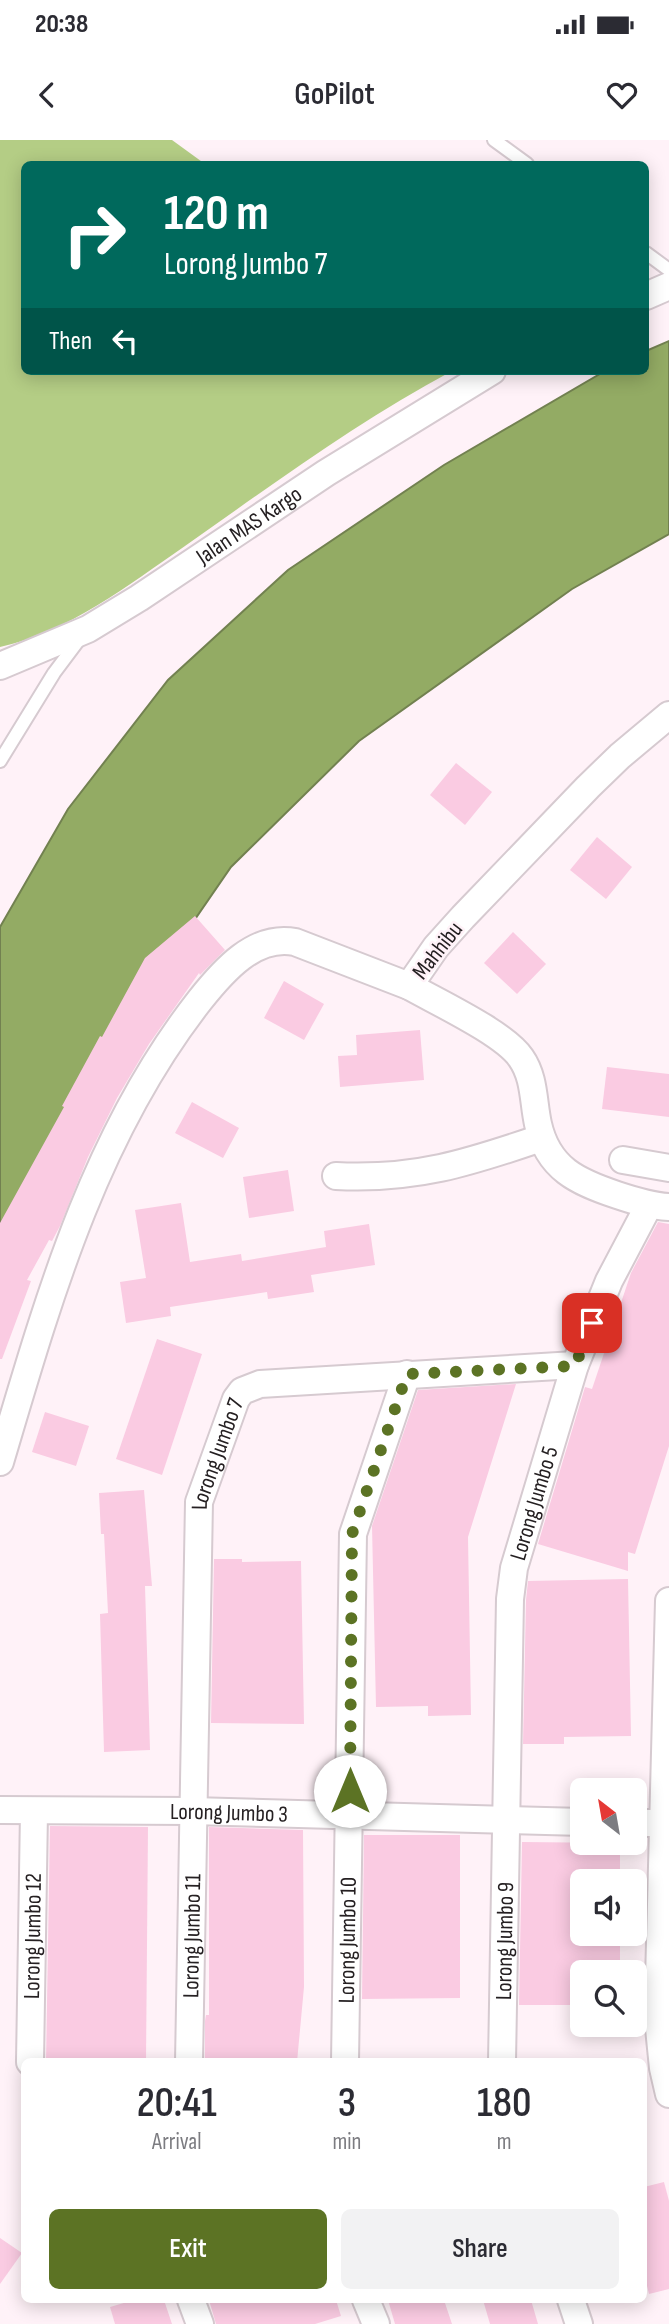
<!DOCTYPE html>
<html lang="en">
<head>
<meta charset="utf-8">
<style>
  :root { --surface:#fff; --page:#f2f2f3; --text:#2b2b33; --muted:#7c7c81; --accent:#5c7324 }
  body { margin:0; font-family:"Sofia Sans Condensed",sans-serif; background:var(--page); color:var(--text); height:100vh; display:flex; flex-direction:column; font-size:26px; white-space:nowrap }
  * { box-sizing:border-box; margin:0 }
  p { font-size:23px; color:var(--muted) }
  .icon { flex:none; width:38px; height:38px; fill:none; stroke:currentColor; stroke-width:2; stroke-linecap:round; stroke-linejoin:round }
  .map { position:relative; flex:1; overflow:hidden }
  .drawer { position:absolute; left:21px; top:1918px; width:626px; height:245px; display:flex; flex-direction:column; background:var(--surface); border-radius:10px; box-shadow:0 4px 18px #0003 }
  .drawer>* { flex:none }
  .hud { position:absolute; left:21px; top:21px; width:628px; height:214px; border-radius:10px; box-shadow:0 4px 18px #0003; background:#00695c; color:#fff; overflow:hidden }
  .needle { width:46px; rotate:329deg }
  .buttons { position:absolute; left:570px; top:1638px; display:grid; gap:14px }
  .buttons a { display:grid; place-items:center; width:77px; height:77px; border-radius:10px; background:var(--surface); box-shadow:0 4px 18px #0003; font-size:35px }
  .pin { position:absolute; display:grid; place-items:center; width:60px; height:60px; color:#fff; margin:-30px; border-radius:14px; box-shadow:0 4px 10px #0006 }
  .me { position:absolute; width:77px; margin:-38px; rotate:0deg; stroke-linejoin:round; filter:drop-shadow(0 0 5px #0008) }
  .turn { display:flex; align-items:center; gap:24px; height:147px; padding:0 28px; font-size:32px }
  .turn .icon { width:91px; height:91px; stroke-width:2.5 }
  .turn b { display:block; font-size:49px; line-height:60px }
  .then { display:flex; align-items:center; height:66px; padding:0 28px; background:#0003; gap:14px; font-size:26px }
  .eta { display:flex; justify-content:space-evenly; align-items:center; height:119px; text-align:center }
  .eta b { font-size:42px; font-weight:600; line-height:49px }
  .primary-button { display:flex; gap:14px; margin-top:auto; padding:14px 28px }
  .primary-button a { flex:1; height:80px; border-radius:10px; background:var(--accent); color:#fff; font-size:28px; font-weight:600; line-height:80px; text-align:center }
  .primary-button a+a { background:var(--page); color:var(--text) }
  .status { display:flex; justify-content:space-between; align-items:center; height:49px; padding:0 35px; background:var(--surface); direction:ltr }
  .status svg { height:19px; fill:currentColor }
  header { display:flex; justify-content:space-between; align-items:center; height:91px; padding:0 28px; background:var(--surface); font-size:32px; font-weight:600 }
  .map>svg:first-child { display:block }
  .forest { fill:#b4cd85 }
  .water { fill:#93ab64; stroke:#728150; stroke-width:2 }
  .building { fill:#facbe2 }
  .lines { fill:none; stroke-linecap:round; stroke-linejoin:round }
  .service-casing { stroke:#d6cad0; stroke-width:16 }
  .minor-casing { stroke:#d6cad0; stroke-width:30 }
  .service { stroke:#fff; stroke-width:12 }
  .minor { stroke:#fff; stroke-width:26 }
  .route { stroke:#5c7324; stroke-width:12; stroke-dasharray:0 21.6 }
  .labels { text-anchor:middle; stroke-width:5; stroke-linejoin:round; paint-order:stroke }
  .street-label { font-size:23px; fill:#252022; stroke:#fff2f8 }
</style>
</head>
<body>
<div class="status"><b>20:38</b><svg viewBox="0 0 49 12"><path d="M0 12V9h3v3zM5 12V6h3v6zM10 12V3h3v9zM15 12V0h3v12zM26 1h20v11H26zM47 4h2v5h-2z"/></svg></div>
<header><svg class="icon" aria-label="back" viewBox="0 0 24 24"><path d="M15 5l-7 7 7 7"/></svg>GoPilot<svg class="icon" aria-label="heart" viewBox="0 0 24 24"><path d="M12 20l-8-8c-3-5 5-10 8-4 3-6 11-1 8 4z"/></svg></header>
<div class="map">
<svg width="669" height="2184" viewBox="0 0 669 2184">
  <rect width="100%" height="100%" fill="#fff2f8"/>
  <path class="forest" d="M0,0h172l33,24h-181v207h428c-94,50 -180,114 -267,175 -57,39 -116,86 -185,101z"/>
  <path class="water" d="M669,201v193l-97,55 -213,152 -128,126 -139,202 -92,176v-318l68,-118 100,-129 120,-110 156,-105 161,-94h41v-20z"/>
  <g class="building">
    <path d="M456,623l36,29 -27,33 -35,-30z"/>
    <path d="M597,697l35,30 -26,32 -36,-29z"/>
    <path d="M195,776l30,34 -25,25 -1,-2 -50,71 -32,54 -29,59 -28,69 -8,15 -3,-1 -22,40 4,1 -29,78h-2v-136l64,-116 -2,-1 38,-70 2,1 43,-79z"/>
    <path d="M513,792l33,32 -29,30 -33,-31z"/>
    <path d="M284,841l40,23 -20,36 -40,-22z"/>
    <path d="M420,890l4,50 -84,7 -2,-31 19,-1 -1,-20z"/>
    <path d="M607,927l62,7v43l-67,-8z"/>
    <path d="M192,962l47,26 -16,30 -48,-25z"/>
    <path d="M288,1030l6,41 -45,7 -6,-41z"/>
    <path d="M181,1063l9,59 51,-8 1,7 84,-14 -2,-16 45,-7 6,41 -64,10 3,17 -46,7 -1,-7 -97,15 1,9 -45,7 -6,-41 26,-4 -11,-68z"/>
    <path d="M658,1082l11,2v222l-34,108 -7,-2v19l-90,-27 47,-157 7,2 39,-116z"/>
    <path d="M157,1199l45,15 -40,121 -46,-16z"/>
    <path d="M516,1244l-48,153 3,178 -43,1v-10l-52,1 -4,-181 46,-136z"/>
    <path d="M45,1272l44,14 -13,40 -44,-14z"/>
    <path d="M144,1350l8,96h-7l5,164 -46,2 -4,-138 8,-1 -4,-79h-3l-2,-41z"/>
    <path d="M214,1419h28v3l59,-1 3,163 -93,-1z"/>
    <path d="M628,1439l3,157 -67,1v7h-41l3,-144 2,-19z"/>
    <path d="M50,1686l98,1 -2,235h-100z"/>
    <path d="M209,1687l94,3 1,157 -7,75h-92v-41l1,-6h3z"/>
    <path d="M364,1695h96v163l-98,1z"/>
    <path d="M522,1702l98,1v38h-37v53h37v38h-37v33h-64z"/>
    <path d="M664,2042l5,19v88l-20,5 -5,-20v-87z"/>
    <path d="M0,2098l22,15 -22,31z"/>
    <path d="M134,2160h30l8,24h-57l-5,-17z"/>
    <path d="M209,2160h127l5,16 -26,8h-99z"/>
    <path d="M388,2160h56l8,24h-57z"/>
    <path d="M483,2160h48l7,24h-48z"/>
  </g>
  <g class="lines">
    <g class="service-casing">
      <g id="service">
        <path d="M494,0l33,24"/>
        <path d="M646,113l23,17"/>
        <path d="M0,621l54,-88 27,-36"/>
      </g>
    </g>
    <g class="minor-casing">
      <g id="minor">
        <path d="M646,156l23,-10"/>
        <path id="s1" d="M0,526l88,-37 51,-31 187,-125 166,-102"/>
        <path d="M669,575l-49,41 -32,31 -125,130 -27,30 -27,39c28,16 95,47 112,72 14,20 12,44 17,66 10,45 40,58 79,71 18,6 34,11 52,12"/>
        <path d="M623,1020l46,8"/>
        <path d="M336,1036c79,4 132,-13 205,-38"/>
        <path d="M0,1322c48,-162 94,-327 200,-462 23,-29 55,-66 95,-58l114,44"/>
        <path d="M669,1461l-11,417 5,50 6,26"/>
        <path id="s2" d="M0,1670l192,1 391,11"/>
        <path d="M635,1683h34"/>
        <path id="s3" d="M30,1922l4,-251"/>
        <path id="s4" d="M189,1922l10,-560 37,-103 6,-8 18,-7 315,-19"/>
        <path id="s5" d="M345,1922l8,-528 54,-160"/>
        <path id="s6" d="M502,1922l8,-463 4,-31 61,-203 34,-84 40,-76"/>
        <path d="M191,2160l9,24"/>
        <path d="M366,2160l10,24"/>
        <path d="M571,2160l8,24"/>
      </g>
    </g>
    <use href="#service" class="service"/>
    <use href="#minor" class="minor"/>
  </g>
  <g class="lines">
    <path class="route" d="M350,1651l2,-257 55,-160 168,-8 17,-43"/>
  </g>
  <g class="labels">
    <g class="street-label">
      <text dy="8" stroke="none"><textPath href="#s1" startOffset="287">Jalan MAS Kargo</textPath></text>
      <text transform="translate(437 810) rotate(-52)" y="8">Mahhibu</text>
      <text dy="8" stroke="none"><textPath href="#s4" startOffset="611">Lorong Jumbo 7</textPath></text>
      <text dy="8" stroke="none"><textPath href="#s6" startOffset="562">Lorong Jumbo 5</textPath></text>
      <text dy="8" stroke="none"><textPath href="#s2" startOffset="229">Lorong Jumbo 3</textPath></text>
      <text dy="8" stroke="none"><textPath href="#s3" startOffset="126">Lorong Jumbo 12</textPath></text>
      <text dy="8" stroke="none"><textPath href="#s4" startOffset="126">Lorong Jumbo 11</textPath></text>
      <text dy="8" stroke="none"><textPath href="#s5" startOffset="122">Lorong Jumbo 10</textPath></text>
      <text dy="8" stroke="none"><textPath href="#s6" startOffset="121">Lorong Jumbo 9</textPath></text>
    </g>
  </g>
</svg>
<div class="buttons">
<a><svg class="needle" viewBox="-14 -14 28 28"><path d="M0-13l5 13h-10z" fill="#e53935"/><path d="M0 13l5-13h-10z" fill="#7c7c81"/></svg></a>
<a><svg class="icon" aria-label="sound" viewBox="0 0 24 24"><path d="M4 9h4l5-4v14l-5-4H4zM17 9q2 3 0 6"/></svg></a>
<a><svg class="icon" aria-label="search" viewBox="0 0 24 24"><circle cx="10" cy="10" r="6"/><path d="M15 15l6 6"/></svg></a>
</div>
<div class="pin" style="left:592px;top:1183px;background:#d93025"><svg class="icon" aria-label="arrive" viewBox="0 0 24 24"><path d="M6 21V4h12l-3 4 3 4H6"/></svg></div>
<svg class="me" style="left:350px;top:1651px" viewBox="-20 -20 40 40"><circle r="19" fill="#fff"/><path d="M0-13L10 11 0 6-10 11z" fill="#5c7324"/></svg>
<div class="hud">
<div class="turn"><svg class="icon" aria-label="right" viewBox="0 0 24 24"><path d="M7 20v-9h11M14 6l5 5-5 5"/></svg><div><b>120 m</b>Lorong Jumbo 7</div></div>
<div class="then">Then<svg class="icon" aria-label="left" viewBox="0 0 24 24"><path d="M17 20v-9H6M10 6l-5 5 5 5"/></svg></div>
</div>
<section class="drawer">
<div class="eta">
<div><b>20:41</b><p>Arrival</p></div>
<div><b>3</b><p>min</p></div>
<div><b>180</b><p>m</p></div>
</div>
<div class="primary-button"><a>Exit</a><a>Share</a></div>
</section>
</div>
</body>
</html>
